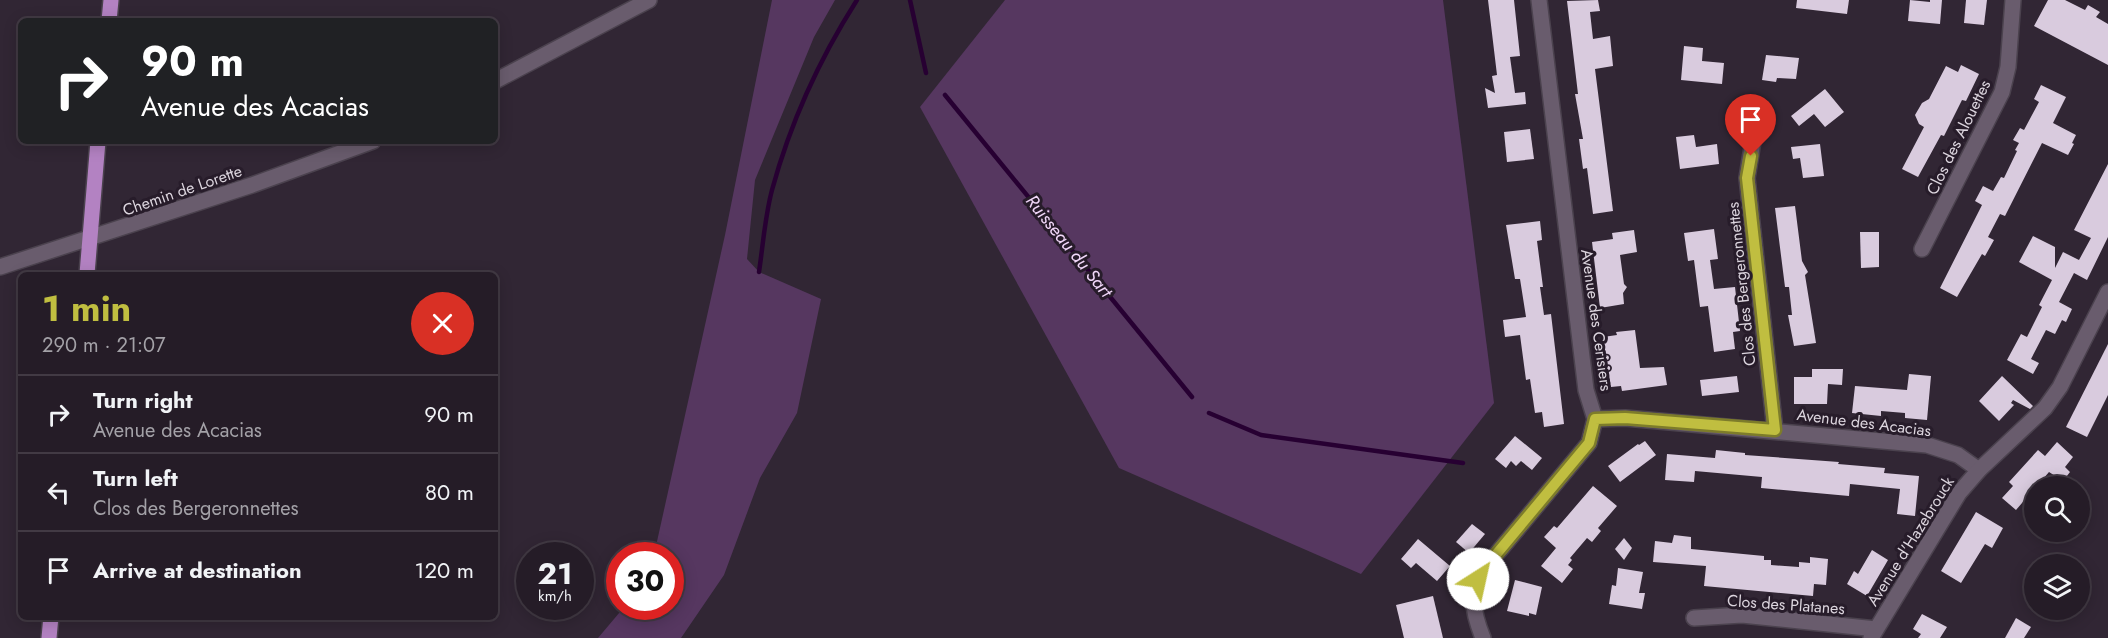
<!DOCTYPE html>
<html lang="en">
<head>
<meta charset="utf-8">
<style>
  :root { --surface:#251c27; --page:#2d252f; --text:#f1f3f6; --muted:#a3a1a7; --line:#423a44; --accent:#c0be40 }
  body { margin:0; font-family:Jost,sans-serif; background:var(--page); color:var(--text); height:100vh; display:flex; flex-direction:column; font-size:22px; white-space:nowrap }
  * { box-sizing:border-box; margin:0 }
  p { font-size:20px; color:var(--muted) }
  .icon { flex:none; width:33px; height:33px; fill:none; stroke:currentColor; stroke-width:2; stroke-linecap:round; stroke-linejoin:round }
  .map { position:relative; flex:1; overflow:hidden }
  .details { position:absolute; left:18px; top:272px; width:480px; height:348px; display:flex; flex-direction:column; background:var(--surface); border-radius:9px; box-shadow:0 3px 15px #0003,0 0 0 2px var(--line) }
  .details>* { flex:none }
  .banner { position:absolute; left:18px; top:18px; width:480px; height:126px; border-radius:9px; box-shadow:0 3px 15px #0003,0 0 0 2px var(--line); background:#202124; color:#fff; overflow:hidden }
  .buttons { position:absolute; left:2024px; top:476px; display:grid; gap:12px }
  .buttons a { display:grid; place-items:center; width:66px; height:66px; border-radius:50%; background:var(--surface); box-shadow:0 3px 15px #0003,0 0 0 2px var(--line); font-size:30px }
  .speed { position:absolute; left:516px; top:542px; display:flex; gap:12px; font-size:30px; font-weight:700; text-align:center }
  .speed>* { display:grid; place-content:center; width:78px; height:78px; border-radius:50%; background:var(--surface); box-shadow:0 3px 15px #0003,0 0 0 2px var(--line); line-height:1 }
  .speed small { font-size:15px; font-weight:400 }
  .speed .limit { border:9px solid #d22; background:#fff; color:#111 }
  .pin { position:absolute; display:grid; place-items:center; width:51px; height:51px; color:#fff; margin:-62px -26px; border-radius:50% 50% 50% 0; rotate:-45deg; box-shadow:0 0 6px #0007 }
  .pin .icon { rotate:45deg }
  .me { position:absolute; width:66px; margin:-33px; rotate:35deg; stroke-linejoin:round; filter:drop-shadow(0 0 4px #0008) }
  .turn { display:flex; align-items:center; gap:21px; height:126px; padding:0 24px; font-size:27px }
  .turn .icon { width:78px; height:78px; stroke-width:2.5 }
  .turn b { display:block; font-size:42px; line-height:51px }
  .round { display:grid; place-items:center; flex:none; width:63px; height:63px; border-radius:32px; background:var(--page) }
  .summary { display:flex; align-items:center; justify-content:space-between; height:102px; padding:0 24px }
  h1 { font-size:36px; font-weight:700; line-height:45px; color:var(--accent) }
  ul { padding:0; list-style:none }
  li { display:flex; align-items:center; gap:18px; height:78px; padding:0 24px; border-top:2px solid var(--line) }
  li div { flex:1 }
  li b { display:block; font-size:22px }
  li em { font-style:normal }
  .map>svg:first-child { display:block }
  .green { fill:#563760 }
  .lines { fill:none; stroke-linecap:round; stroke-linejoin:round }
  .stream { stroke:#270032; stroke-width:4.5 }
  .building { fill:#d9cbde }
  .minor-casing { stroke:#4b424e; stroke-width:18 }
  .major-casing { stroke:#4b424e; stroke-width:18 }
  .minor { stroke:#695c6d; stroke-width:15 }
  .major { stroke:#b382c2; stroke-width:15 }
  .route-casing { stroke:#7d7c2a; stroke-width:15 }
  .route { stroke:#c0be40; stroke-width:10 }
  .labels { text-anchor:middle; stroke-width:6; stroke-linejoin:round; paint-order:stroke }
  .street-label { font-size:16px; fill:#dcd5de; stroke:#271c2a }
  .water-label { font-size:18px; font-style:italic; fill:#f1d7f9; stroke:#271c2a }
</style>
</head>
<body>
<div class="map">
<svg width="2108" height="638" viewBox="0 0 2108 638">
  <rect width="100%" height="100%" fill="#312634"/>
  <g class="green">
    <path d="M772,0h63l-21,37 -59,143 -8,79 12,13 62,27 -24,114 -37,65 -36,97 -43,63h-83l27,-32h45v-51h-16l71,-320z"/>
    <path d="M1005,0h438l51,403 -133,171 -242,-106 -199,-361z"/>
  </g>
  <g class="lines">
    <g class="stream">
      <path d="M910,0l16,73"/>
      <path d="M945,95l247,302"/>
      <path d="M759,272c4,-27 6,-56 13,-82 18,-66 48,-132 85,-190"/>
      <path d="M1209,413l52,22 202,28"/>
    </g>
  </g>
  <g class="building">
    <path d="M1488,0h26l6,56 -10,1 5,36 10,-1 1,12 -38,4 -3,-20 10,5 -3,-17 5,-1z"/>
    <path d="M1598,0l2,11 -10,1 3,27 17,-3 3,30 -18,3 18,142 -20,3 -6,-46 -4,1 -4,-30h4l-8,-45h3l-11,-93z"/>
    <path d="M1797,0h52l-2,14 -51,-6z"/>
    <path d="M1910,0l20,2v-2h12l-2,24 -32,-3z"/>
    <path d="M1966,0h21l-3,25 -20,-2z"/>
    <path d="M2048,0h17l20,10 3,-5 12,7 -4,5 12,7v41l-74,-39z"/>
    <path d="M1684,46l19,2 -1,13 22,2 -2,21 -41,-4z"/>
    <path d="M1766,55l33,3 -3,21 -19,-1 -1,4 -14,-2z"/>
    <path d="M1961,65l18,9 -13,27 -4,-1 -18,36 -3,-1 -23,42 -16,-8 22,-42 -5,-3 -4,-9 7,-12 7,-4 17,-33 12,6z"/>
    <path d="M2041,85l25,12 -13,26 23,12 -4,8 2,1 -6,11 -26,-12 -37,73 -5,-2 -12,23 6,3 -9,16 -3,-2 -25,43 -17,-9 42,-83 -7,-4 8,-15 10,5 8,-14 3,1 13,-27 -2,-1 4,-7 -6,-3 7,-12 4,2 15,-28 -5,-3z"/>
    <path d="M1825,89l19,23 -19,15 -11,-13 -15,12 -8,-10z"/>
    <path d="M1530,129l4,30 -27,3 -3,-30z"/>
    <path d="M1694,135l2,12 21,-3 2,20 -39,5 -4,-32z"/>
    <path d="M1820,144l4,32 -21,2 -3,-20 -7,1 -2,-12z"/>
    <path d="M2108,164v73l-21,43 -13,-7 -15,29 13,7 -6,13 -4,-2 -7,14 -9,-4 -15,29 8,4 -6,11 -26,-14 14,-26 6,3 15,-30 -3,-2 13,-25 -33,-18 14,-26 22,11v21l8,-16 16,8 12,-22 -17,-8z"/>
    <path d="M1795,206l7,55 6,11 -3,3 11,68 -22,3 -6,-31h4l-3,-28h-4l-10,-79z"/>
    <path d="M1540,221l2,19 -5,1 6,46h-3l4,28 7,-1 13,110 -20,3 -2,-15 -7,1 -5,-34 -4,1 -6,-45 -15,2 -2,-17 23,-3 -6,-38h-5l-9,-54z"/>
    <path d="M1714,229l4,30 -8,1 4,29 21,-2 5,44 -7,1 2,17 -21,3 -6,-46 -8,1 -6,-47 -6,1 -4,-28z"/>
    <path d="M1634,230l3,22 -17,3 4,29 3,3 -4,6 1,11 -24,4 -8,-66 21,-3 -1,-6z"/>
    <path d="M1860,232h19v35l-18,1z"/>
    <path d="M1635,330l5,38 24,-1 3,18 -45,6 -1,-5 -10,1 -8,-50 14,-2 -1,-3z"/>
    <path d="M2108,344v51l-21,42 -21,-10z"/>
    <path d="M1812,369h31l-1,16 -14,-1 -1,20h-33v-27h18z"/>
    <path d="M1909,374l22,2 -4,44 -22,-2v-5l-24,-2v5l-29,-3 3,-27 52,4z"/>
    <path d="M1737,376l2,16 -37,4 -2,-16z"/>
    <path d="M2002,376l31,30 -3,3 -17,-9 -2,3 3,2 -15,16 -20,-20z"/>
    <path d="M1515,436l27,22 -10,12 -11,-9 -5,5 -5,-5 -5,7 -11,-9z"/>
    <path d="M1645,441l11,14 -36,27 -12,-16 30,-22 1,1z"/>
    <path d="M2057,442l16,15 -8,10 5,5 -7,9 -14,-9 -12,14h-3v3l-18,21 -14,-12 11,-12 -4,-4 29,-32 7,6z"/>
    <path d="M1716,450l29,3v2l94,7 -1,2 47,4 -1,5 35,3 -4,40 -18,-2 3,-25 -50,-5 -1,12 -88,-8 1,-11 -67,-6 -1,11 -29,-2 2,-26 48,4z"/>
    <path d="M1593,486l24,20 -19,22 3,3 -9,11 -5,-4 -17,20 2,2 -4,5 5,4 -11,14 -21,-17 15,-18 -12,-11 10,-11 3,2z"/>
    <path d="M1976,512l27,16 -11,20 -7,-4 -24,39 -20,-12z"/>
    <path d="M1472,524l13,10 -16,19 -13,-11z"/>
    <path d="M1674,535l17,2v12l73,7v4h7v5l28,2v-5l11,1v-6l18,2 -2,26 -12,-1 -1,12 -109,-10 2,-20 -53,-4 2,-21 17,2z"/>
    <path d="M1624,538l8,10 -8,12 -9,-11z"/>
    <path d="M1418,539l32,27 -13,15 -21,-18 -5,5 -10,-9z"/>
    <path d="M1872,550l16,10 -21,36 -20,-12 7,-13 4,3z"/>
    <path d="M1618,568l25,4 -4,21h6l-3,16 -33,-5 3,-19 4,1z"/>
    <path d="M1515,580l27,7 -6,28 -7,-2v3l-22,-5z"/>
    <path d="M1433,596l10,42h-39l-8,-33z"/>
    <path d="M1922,614l25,13 -7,11h-22l3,-4 -8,-5z"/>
    <path d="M2016,618l15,9 -7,11h-19z"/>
  </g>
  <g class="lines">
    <g class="minor-casing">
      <g id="minor">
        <path d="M495,81l154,-81"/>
        <path d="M1754,135l-7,43 28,252"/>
        <path d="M1922,249l80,-157 6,-25 5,-67"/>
        <path d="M0,267l252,-82 121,-44"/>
        <path d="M1595,419l30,-1 302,27 31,10 21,15"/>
        <path d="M1694,618l48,-3 134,14"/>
        <path d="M1483,638c-13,-32 -13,-46 6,-75l100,-120 6,-24 -9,-29 -47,-390"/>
        <path d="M1871,638l88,-145 20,-23 66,-62 15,-21 48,-95"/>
      </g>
    </g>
    <g class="major-casing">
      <g id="major">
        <path d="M109,21l2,-21"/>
        <path d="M87,274l11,-133"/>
        <path d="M49,638l2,-22"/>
      </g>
    </g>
    <use href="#minor" class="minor"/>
    <use href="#major" class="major"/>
  </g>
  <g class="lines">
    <g class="route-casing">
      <path id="route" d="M1478,579l11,-16 100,-120 6,-24 30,-1 150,12 -28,-252 4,-22"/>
    </g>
    <use href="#route" class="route"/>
  </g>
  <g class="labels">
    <g class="street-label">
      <text transform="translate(1958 137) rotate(-64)" y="6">Clos des Alouettes</text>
      <text transform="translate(182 190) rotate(-19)" y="6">Chemin de Lorette</text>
      <text transform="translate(1741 284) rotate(-96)" y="6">Clos des Bergeronnettes</text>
      <text transform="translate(1597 320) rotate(82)" y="6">Avenue des Cerisiers</text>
      <text transform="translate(1864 422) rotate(7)" y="6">Avenue des Acacias</text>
      <text transform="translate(1910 541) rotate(-58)" y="6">Avenue d'Hazebrouck</text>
      <text transform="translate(1786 604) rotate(4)" y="6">Clos des Platanes</text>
    </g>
    <g class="water-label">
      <text transform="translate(1069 246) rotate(51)" y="6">Ruisseau du Sart</text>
    </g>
  </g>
</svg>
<div class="buttons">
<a><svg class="icon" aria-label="search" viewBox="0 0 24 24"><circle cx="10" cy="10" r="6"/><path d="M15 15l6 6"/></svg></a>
<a><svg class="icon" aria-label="layers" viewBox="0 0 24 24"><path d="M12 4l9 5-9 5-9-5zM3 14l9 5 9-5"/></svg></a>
</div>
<div class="speed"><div>21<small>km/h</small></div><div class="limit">30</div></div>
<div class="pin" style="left:1751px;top:156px;background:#d93025"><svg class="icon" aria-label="arrive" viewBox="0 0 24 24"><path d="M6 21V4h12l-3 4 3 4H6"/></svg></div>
<svg class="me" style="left:1478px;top:579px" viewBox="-20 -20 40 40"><circle r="19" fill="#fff"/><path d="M0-13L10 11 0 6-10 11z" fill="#c0be40"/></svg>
<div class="banner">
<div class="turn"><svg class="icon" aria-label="right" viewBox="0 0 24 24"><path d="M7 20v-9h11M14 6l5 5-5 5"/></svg><div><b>90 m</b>Avenue des Acacias</div></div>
</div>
<section class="details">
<div class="summary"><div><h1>1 min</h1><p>290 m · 21:07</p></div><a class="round" style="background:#d93025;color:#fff"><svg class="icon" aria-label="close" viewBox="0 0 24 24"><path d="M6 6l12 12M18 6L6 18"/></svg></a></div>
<ul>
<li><svg class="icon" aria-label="right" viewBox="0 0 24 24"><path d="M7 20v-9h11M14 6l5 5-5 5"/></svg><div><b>Turn right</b><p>Avenue des Acacias</p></div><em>90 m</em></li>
<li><svg class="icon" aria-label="left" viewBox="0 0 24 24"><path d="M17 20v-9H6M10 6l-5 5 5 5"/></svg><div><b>Turn left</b><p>Clos des Bergeronnettes</p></div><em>80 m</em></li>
<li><svg class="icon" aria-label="arrive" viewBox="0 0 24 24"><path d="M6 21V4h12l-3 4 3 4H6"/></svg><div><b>Arrive at destination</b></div><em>120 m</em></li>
</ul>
</section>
</div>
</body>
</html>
